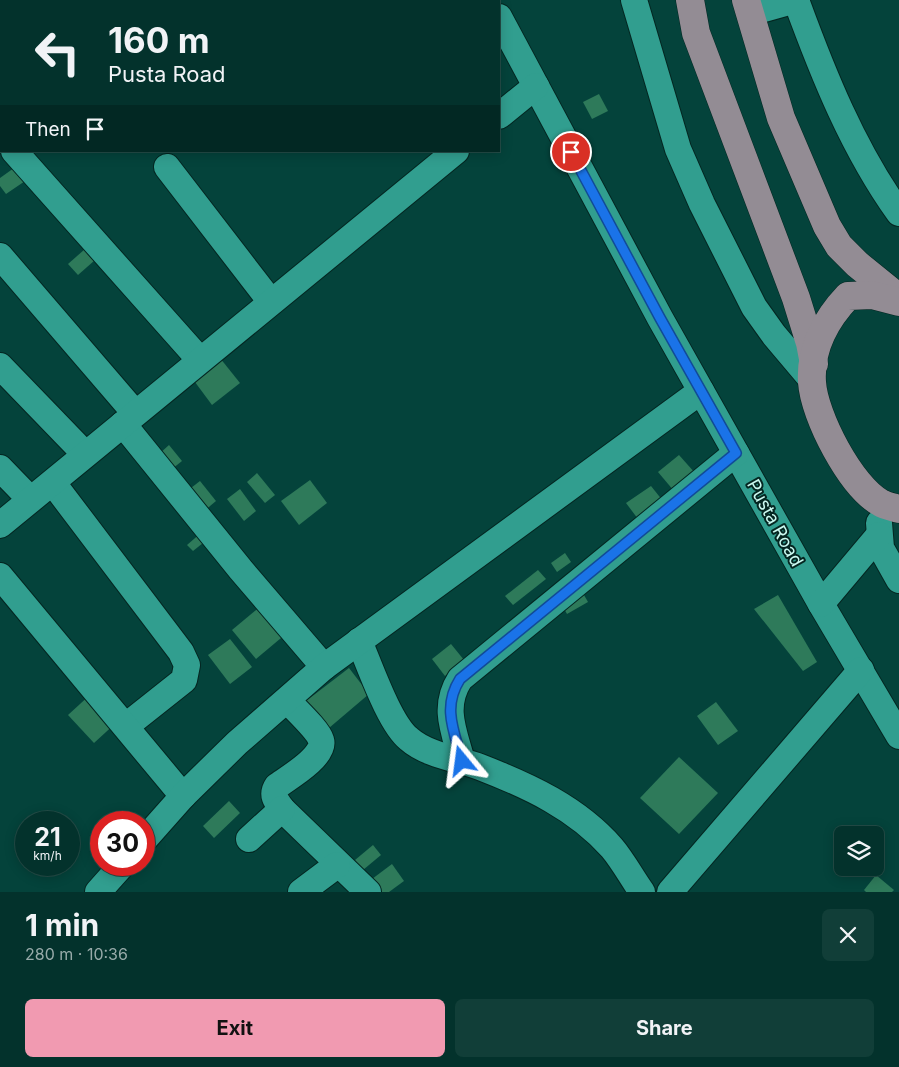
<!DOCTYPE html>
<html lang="en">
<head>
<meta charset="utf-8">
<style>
  :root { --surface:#03322c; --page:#113e38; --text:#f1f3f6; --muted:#97aaa9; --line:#244d48; --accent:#f19ab1 }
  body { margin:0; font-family:Inter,sans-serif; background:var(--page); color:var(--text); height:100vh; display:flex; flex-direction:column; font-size:19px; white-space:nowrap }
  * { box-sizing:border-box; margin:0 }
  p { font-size:16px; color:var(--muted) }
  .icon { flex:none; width:28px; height:28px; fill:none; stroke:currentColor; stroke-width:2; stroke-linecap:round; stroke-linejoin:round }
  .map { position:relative; height:892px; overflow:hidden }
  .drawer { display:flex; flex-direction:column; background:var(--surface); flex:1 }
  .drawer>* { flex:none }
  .hud { position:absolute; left:0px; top:0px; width:500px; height:152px; box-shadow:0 2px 12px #0003,0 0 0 1px var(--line); background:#03322c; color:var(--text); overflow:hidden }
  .controls { position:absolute; left:834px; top:826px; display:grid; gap:10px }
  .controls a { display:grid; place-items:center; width:50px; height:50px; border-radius:8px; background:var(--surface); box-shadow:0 2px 12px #0003,0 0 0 1px var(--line); font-size:25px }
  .speed { position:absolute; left:15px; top:811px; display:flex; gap:10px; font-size:25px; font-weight:700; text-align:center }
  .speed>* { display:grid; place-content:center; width:65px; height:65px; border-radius:50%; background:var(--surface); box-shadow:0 2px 12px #0003,0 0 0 1px var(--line); line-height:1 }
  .speed small { font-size:12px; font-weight:400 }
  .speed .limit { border:8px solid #d22; background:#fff; color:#111 }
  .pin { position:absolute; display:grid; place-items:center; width:42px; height:42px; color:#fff; margin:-21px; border:2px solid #fff; border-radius:50%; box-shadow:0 1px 5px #0007 }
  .me { position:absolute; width:55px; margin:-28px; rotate:344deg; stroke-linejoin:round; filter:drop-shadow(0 0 4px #0008) }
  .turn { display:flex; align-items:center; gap:18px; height:105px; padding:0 25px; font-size:22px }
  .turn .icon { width:65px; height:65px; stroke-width:2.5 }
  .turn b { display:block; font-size:35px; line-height:42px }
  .then { display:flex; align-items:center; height:48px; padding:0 25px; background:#0003; gap:10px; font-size:19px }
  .round { display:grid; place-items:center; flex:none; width:52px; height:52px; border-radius:8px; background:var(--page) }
  .summary { display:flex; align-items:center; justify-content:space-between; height:85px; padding:0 25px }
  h1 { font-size:30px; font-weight:700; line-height:38px }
  .button { display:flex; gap:10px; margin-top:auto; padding:10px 25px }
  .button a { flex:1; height:58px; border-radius:8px; background:var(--accent); color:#111; font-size:20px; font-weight:700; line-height:58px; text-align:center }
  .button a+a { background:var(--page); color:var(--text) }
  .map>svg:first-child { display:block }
  .building { fill:#2e7a5a }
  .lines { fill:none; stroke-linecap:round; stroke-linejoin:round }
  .minor-casing { stroke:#042621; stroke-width:28 }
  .major-casing { stroke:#042621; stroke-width:29 }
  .minor { stroke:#319e8f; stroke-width:26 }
  .major { stroke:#938c94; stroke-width:28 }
  .route-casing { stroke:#114b97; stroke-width:12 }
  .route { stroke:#1a73e8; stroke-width:9 }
  .labels { text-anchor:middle; stroke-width:4; stroke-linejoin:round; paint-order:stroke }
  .street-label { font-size:18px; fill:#cbfaf1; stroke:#042621 }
</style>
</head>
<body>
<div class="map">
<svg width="899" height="892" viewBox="0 0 899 892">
  <rect width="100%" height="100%" fill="#04433b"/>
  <g class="building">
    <path d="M599,94l9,17 -16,8 -9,-17z"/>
    <path d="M21,163l10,14 -25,17 -6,-8v-8z"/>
    <path d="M93,242l10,11 -25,22 -10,-11z"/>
    <path d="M216,353l24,30 -28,22 -23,-31z"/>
    <path d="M169,445l13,16 -10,8 -13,-15z"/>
    <path d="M679,455l16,18 -21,18 -16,-19z"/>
    <path d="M257,473l18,22 -10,8 -18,-21z"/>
    <path d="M310,480l17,23 -28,22 -18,-24z"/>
    <path d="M200,481l16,20 -13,11 -16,-21z"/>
    <path d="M651,486l12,15 -25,18 -12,-16z"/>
    <path d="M240,489l16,22 -12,10 -17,-22z"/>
    <path d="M202,532l6,7 -15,12 -6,-6z"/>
    <path d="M565,553l6,9 -14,10 -6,-9z"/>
    <path d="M538,570l8,9 -33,26 -8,-9z"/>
    <path d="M580,588l8,14 -21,12 -8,-14z"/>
    <path d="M778,595l39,67 -14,9 -49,-62z"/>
    <path d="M262,605l25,28 -31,26 -24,-29z"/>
    <path d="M230,639l22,28 -22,17 -22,-29z"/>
    <path d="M451,644l13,16 -19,16 -13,-17z"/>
    <path d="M349,668l20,26 -40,34 -23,-27z"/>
    <path d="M92,693l26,28 -24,22 -26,-28z"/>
    <path d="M716,702l22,29 -20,14 -21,-29z"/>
    <path d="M679,757l39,36 -39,41 -39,-36z"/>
    <path d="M229,801l11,12 -26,25 -11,-12z"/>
    <path d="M373,845l8,10 -18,15 -8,-10z"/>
    <path d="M392,864l12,17 -15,11h-7l-10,-13z"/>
    <path d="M876,875l18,15 -2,2h-26l-2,-2z"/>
  </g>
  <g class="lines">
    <g class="minor-casing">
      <g id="minor">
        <path d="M292,0l1,1"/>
        <path d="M634,0l44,149 24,55 52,103 20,28 38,45"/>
        <path d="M87,1l2,-1"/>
        <path d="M750,13l46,-13c27,74 57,149 103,213"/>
        <path d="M499,17l161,301 161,286 78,132"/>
        <path d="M499,116l37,-30"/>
        <path d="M0,136l1,1"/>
        <path d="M14,151l186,209"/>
        <path d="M167,167l104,135"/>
        <path d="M0,256l135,157"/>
        <path d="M0,366l85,88"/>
        <path d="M123,424l118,146 83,97"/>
        <path d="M0,468l30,31"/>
        <path d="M53,483l128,169 6,13 -3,15 -58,46"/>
        <path d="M879,523l2,25 18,32"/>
        <path d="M0,525l456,-374"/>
        <path d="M0,576l183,220"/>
        <path d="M821,604l58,-69"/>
        <path d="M359,641c11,25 30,82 50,98 18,16 49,20 71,28 49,19 97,41 132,81 11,13 20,30 30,44"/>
        <path d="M288,701c8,9 30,29 33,39 5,16 -33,38 -44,46 -6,9 -1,15 5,23l86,83"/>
        <path d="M462,761c-8,-30 -20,-54 -2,-82l276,-226"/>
        <path d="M249,839l33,-30"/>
        <path d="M144,840l39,-44 54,-53 87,-76 377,-276"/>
        <path d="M98,892l24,-27"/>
        <path d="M301,892l36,-27"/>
        <path d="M670,892l191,-222"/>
      </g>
    </g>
    <g class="major-casing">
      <g id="major">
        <path d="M690,0l6,33 100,265 14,45 4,21"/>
        <path d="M746,0l35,118 46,108 12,20 18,18 42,34"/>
        <path d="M899,302l-27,-7 -24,1c-22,23 -38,53 -36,86 2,34 39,105 69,121 5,3 12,4 18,6"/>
      </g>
    </g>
    <use href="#minor" class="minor"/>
    <use href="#major" class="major"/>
  </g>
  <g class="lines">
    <g class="route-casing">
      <path id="route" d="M462,761c-8,-30 -20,-54 -2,-82l276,-226 -76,-135 -89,-166"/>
    </g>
    <use href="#route" class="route"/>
  </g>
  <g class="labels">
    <g class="street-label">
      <text transform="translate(775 523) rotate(61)" y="6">Pusta Road</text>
    </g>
  </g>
</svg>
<div class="controls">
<a><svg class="icon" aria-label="layers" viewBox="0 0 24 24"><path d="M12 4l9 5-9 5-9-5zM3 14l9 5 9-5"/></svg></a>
</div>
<div class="speed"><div>21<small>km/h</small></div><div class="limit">30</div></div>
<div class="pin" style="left:571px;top:152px;background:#d93025"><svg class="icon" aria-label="arrive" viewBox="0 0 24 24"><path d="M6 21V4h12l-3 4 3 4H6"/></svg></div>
<svg class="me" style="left:462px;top:761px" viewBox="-20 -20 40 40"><path d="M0-17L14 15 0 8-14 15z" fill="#1a73e8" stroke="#fff" stroke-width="4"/></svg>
<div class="hud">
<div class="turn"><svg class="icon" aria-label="left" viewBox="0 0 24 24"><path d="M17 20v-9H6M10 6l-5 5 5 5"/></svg><div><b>160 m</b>Pusta Road</div></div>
<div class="then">Then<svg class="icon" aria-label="arrive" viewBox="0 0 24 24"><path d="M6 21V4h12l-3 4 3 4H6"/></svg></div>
</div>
</div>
<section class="drawer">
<div class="summary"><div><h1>1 min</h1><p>280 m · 10:36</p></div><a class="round"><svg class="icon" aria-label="close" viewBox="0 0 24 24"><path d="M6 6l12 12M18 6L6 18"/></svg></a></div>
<div class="button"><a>Exit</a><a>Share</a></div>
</section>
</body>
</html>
